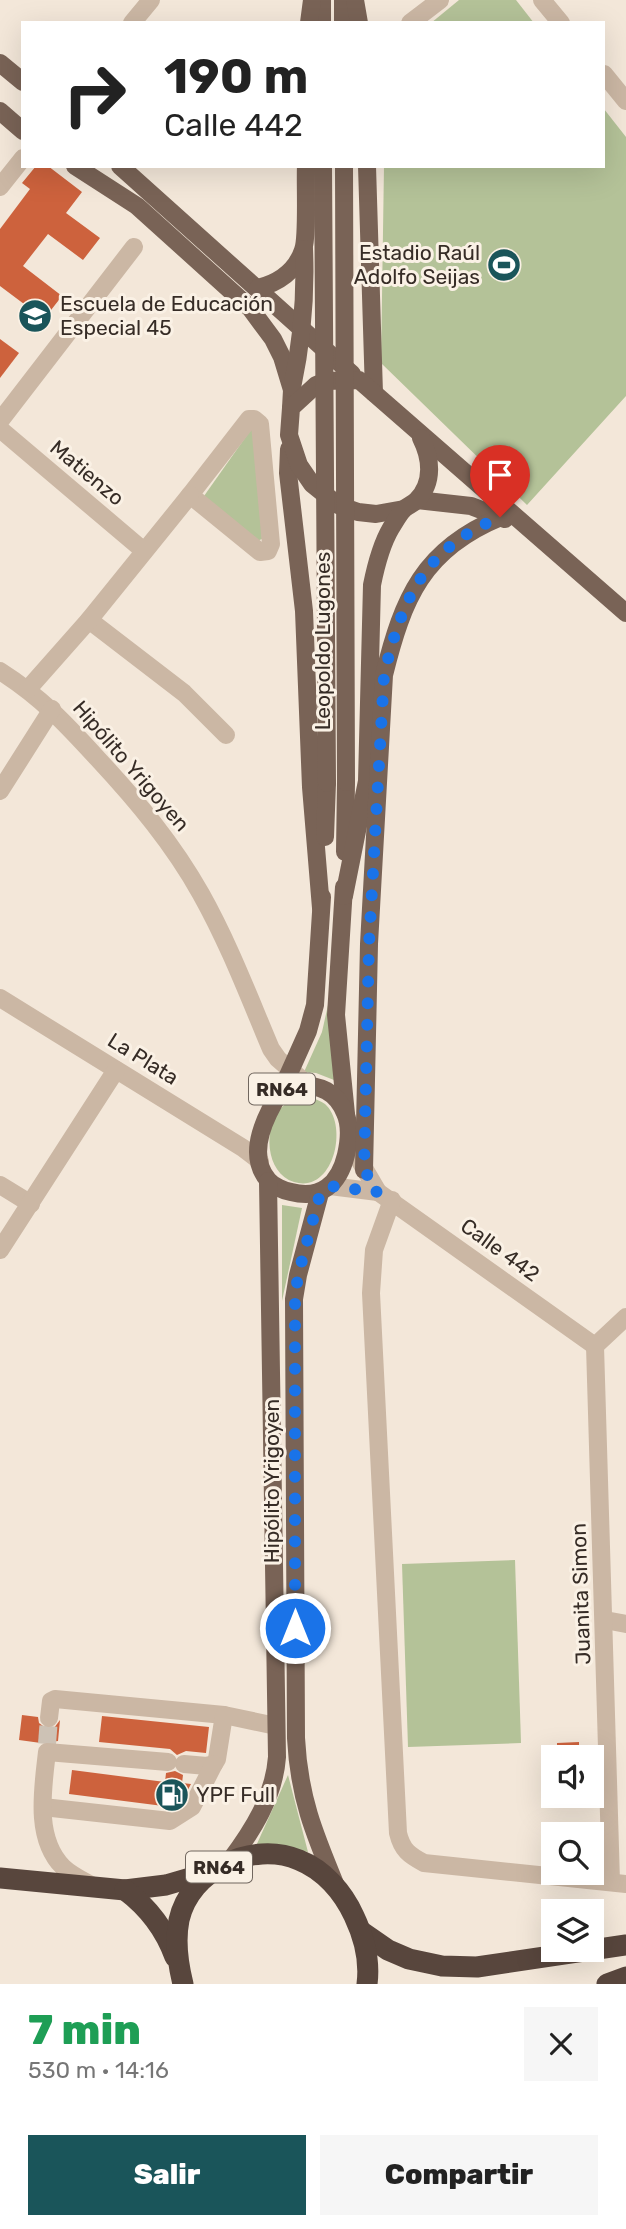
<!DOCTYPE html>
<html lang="es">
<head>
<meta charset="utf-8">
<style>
  :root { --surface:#fff; --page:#f6f6f6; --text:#222; --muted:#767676; --accent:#1a555a }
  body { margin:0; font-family:Rubik,sans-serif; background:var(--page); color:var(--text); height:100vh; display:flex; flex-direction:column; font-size:26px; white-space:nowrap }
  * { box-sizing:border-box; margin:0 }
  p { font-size:23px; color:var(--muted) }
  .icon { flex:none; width:38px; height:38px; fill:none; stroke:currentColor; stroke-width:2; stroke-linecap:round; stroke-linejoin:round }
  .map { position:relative; height:1984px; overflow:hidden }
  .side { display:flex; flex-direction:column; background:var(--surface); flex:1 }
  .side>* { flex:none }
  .banner { position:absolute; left:21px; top:21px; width:584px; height:147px; border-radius:0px; box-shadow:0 7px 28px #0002; background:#fff; color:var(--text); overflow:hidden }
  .buttons { position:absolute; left:541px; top:1745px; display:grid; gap:14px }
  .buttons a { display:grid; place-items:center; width:63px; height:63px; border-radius:0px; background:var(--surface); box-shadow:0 7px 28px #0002; font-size:35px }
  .pin { position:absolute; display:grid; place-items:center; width:60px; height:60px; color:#fff; margin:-72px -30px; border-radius:50% 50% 50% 0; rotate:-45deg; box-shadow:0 0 7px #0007 }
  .pin .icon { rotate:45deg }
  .me { position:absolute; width:77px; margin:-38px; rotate:0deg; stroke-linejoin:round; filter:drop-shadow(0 0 5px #0008) }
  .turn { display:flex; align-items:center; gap:24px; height:147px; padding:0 28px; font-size:32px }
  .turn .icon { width:91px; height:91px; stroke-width:2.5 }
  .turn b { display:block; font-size:49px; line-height:60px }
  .round { display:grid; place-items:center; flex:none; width:74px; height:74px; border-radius:0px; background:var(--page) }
  .overview { display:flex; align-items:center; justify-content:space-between; height:119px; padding:0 28px }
  h1 { font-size:42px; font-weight:800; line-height:52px; color:#1e9e55 }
  .button { display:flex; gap:14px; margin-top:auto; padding:14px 28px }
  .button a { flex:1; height:80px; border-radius:0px; background:var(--accent); color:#fff; font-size:28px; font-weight:800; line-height:80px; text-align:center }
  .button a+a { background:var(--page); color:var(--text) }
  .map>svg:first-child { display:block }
  .green { fill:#b4c298 }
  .building { fill:#cd623d }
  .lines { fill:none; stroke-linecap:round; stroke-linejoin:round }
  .minor-tunnel { stroke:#cdc2b5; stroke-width:18; stroke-dasharray:18 9; stroke-linecap:butt }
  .minor { stroke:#cbb7a4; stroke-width:18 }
  .major { stroke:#796356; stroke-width:18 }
  .highway { stroke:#58463d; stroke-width:21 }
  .major-bridge { stroke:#796356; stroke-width:18 }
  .route { stroke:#1a73e8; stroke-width:12; stroke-dasharray:0 21.6 }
  .labels { text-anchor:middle; stroke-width:6; stroke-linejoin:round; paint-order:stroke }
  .shield { fill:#faf1e5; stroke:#71675f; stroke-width:2 }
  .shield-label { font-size:19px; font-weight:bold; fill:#362c26 }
  .poi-label { font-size:21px; fill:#362c26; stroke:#faf1e5; text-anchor:start }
  .street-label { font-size:21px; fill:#362c26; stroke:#faf1e5 }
</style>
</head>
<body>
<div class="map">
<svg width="626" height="1984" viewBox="0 0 626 1984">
  <rect width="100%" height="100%" fill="#f3e7d9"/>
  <g class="green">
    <path d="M459,0h57l18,23h-103z"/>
    <path d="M604,109l22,28v259l-99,109 -146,-142 3,-197h220z"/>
    <path d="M252,428l4,5 6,106 -5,2 -53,-45z"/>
    <path d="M328,1005l6,75 -18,-7 -12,-1 18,-40z"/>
    <path d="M311,1097c4,2 10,4 14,7 24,21 9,90 -31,78 -29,-9 -31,-55 -13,-74 8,-8 19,-9 30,-11z"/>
    <path d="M282,1205l20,3 -20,93z"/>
    <path d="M515,1560l6,183 -113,4 -6,-183z"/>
    <path d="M288,1775l20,77 -26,-6h-26z"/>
  </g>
  <g class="building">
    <path d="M36,166h12l34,26 -16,21 34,25 -17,22 -35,-26 -25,32 39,30 -18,23 -44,-33v-57l30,-40 -8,-6z"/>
    <path d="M0,339l19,14 -19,25z"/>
    <path d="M22,1715l16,2 1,6 8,6 7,-1 6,-8 -2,21 -17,2 -22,-3z"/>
    <path d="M102,1716l107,11 -3,26 -20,-2 -9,4 -7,-6 -71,-7z"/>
    <path d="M579,1742v15h-22v-14z"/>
    <path d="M72,1770l93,12 1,-9 9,-2 8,4 -1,8 9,1 -8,15 -12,8 -102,-13z"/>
  </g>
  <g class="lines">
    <path class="minor-tunnel" d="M47,1744l2,-26"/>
    <g class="minor">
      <path d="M542,0l19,23"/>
      <path d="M132,23l19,-23"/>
      <path d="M410,23l30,-23"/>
      <path d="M604,74l22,27"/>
      <path d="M0,187l23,-29"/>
      <path d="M249,419h5l6,5 11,120 -3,7 -8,1 -70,-57z"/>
      <path d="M0,421l134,-174"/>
      <path d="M0,429l144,122"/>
      <path d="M89,620l95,73 42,42"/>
      <path d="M0,671c41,26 66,53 98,88 39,42 75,85 103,135 28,50 48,103 70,155l7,10 22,19"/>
      <path d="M28,689l61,-69 101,-125"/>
      <path d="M0,791l52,-82"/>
      <path d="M0,998l243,150 17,13"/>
      <path d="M0,1185l31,19"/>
      <path d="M330,1186l48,6 -21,-36"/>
      <path d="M378,1192l217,154"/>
      <path d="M392,1200l-18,50 -3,43 27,540c4,17 11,22 26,30l202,21"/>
      <path d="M0,1250l116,-180"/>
      <path d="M605,1620l21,4"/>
      <path d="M49,1718l2,-17 4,-2 169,16"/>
      <path d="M184,1764l23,2 7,-2 3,-5 7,-44 52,11"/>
      <path d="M43,1807l127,14 22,-14 22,-43"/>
      <path d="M611,1882l-16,-536 31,-29"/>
      <path d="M95,1887c-11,-6 -24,-12 -32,-20 -29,-29 -20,-79 -16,-115l121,10"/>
    </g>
    <g class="major">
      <path d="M322,0v23"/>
      <path d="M343,0v23"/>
      <path d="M355,0l4,23"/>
      <path d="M309,23l3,-23"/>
      <path d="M0,63l23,19"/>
      <path d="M0,111l23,20"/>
      <path d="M75,166l62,40 113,102 23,31 9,18 10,33 -1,18"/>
      <path d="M120,166l232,208"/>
      <path d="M367,166l7,227"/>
      <path d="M258,288c20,-5 38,-17 45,-38 5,-13 2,-67 3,-84"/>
      <path d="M292,388c10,-47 14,-92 12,-139"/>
      <path d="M289,449l-1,24 16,138 7,176 10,121"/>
      <path d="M417,500l54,6 34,13"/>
      <path d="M404,509l-28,5 -18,-2 -20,-7 -26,-21 -13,-19 -10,-30 2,-27 25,-23 10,-4 33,-1 267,233"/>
      <path d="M325,837l2,-54"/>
      <path d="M345,852l1,-70"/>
      <path d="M344,887l-8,128 10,99"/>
      <path d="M344,896l23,-115 5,-196c4,-20 9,-40 19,-57 4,-6 8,-14 13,-19 3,-3 9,-5 13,-9 17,-18 14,-42 4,-62"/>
      <path d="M298,1085c22,0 38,6 47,28 6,13 4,29 1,42 -7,29 -25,45 -55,37 -7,-1 -18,-6 -23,-12 -23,-27 -1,-67 14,-91z"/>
      <path d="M282,1089l26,-58 7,-26 7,-108"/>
      <path d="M364,1170l5,-226 15,-269c19,-77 39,-126 117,-158"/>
      <path d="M320,1193l-22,82 -4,24 2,439c3,59 18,95 40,148"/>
      <path d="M229,1862c24,-32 45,-65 48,-105l-9,-576"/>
    </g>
    <g class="highway">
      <path d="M0,1878l125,12 41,-5 41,-12"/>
      <path d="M125,1890c24,18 40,39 50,67"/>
      <path d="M362,1932l26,18 21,9 33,7 35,1 149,-22"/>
      <path d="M183,1984c-5,-20 -8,-44 -4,-64 11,-50 73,-80 120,-60 25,10 44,32 55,56 10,21 16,45 13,68"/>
      <path d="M607,1984l19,-7"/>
    </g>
    <g class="major-bridge">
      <path d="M323,166l4,617"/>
      <path d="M344,166l2,616"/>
    </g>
  </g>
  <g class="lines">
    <path class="route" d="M295,1628v-329l3,-24 22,-81 10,-8 48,6 -14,-22 5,-226 15,-269c19,-78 39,-125 116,-158"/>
  </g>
  <defs>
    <g id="stadium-disc" transform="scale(1.75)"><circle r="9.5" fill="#1a555a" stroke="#faf1e5"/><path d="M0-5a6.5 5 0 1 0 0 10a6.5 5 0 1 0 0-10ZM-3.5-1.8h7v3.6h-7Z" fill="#fff"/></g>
    <g id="school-disc" transform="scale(1.75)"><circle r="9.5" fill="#1a555a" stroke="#faf1e5"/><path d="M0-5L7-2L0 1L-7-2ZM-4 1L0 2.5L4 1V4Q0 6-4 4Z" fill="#fff"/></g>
    <g id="fuel-disc" transform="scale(1.75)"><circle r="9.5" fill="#1a555a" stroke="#faf1e5"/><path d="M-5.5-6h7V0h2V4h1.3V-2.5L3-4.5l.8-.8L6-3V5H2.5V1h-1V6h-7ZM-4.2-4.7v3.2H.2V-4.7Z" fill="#fff"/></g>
  </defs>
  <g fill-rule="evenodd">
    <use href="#stadium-disc" x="504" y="265"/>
    <use href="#school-disc" x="35" y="316"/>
    <use href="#fuel-disc" x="172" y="1795"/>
  </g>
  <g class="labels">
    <g class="shield">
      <rect x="249" y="1073.5" width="66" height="31" rx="5"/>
      <rect x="186" y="1851.5" width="66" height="31" rx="5"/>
    </g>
    <g class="shield-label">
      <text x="282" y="1096">RN64</text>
      <text x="219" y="1874">RN64</text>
    </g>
    <g class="poi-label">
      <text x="480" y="260" text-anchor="end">Estadio Raúl<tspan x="480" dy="24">Adolfo Seijas</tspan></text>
      <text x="60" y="311">Escuela de Educación<tspan x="60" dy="24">Especial 45</tspan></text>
      <text x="196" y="1802">YPF Full</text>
    </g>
    <g class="street-label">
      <text transform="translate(87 473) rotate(40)" y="7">Matienzo</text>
      <text transform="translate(323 641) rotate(-90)" y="7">Leopoldo Lugones</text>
      <text transform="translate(131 766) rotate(49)" y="7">Hipólito Yrigoyen</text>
      <text transform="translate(143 1059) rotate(32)" y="7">La Plata</text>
      <text transform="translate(500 1250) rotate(36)" y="7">Calle 442</text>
      <text transform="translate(272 1481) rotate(-90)" y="7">Hipólito Yrigoyen</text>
      <text transform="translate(581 1594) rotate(-92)" y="7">Juanita Simon</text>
    </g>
  </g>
</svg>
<div class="buttons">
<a><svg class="icon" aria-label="sound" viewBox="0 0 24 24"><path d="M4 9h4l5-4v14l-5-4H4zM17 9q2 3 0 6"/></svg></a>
<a><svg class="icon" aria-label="search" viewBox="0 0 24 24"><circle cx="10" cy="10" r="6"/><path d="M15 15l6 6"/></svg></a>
<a><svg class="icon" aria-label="layers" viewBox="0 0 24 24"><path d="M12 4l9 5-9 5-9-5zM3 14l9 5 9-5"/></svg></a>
</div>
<div class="pin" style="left:500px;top:517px;background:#d93025"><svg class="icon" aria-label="arrive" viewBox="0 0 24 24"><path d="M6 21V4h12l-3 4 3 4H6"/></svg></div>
<svg class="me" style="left:295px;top:1628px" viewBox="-20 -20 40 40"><circle r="17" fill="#1a73e8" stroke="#fff" stroke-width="3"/><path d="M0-11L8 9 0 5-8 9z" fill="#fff"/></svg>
<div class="banner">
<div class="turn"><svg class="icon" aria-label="right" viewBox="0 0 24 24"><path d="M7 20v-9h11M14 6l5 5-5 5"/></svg><div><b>190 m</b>Calle 442</div></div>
</div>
</div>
<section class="side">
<div class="overview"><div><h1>7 min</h1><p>530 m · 14:16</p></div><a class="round"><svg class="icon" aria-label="close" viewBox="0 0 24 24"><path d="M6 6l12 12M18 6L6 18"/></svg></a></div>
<div class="button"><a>Salir</a><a>Compartir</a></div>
</section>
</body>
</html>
